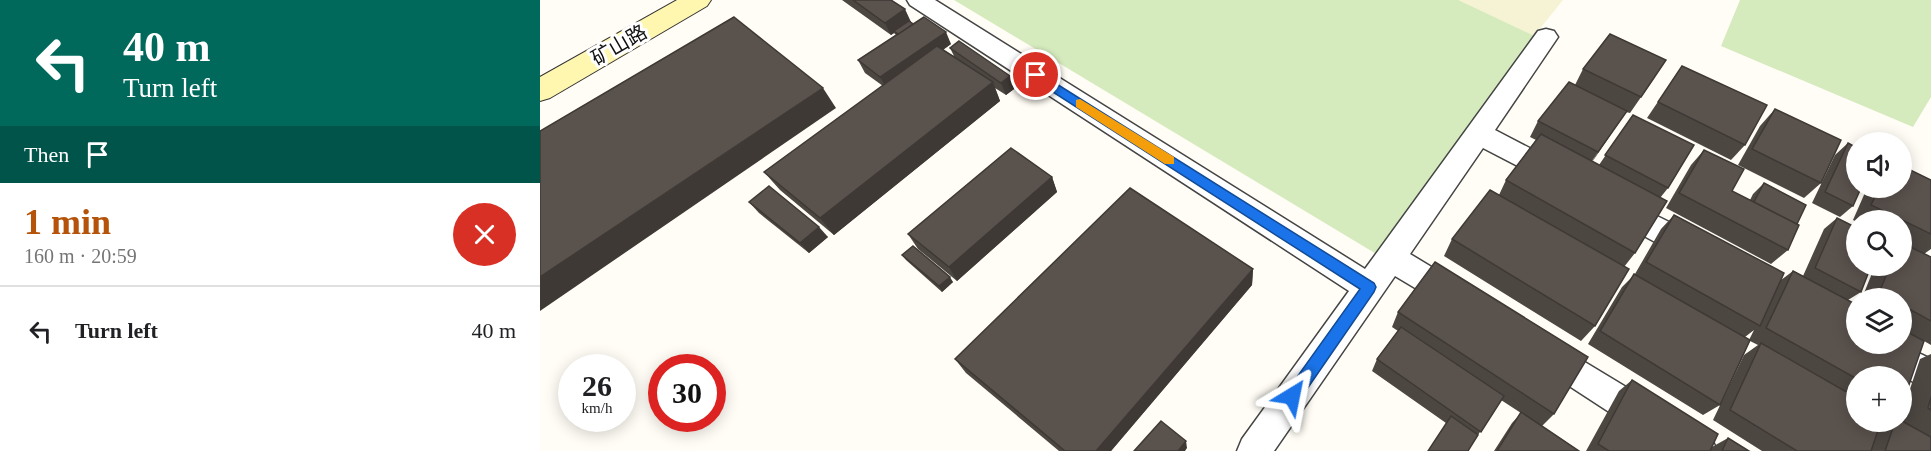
<!DOCTYPE html>
<html lang="en">
<head>
<meta charset="utf-8">
<style>
  :root { --surface:#fff; --page:#f6f6f6; --text:#202124; --muted:#757577; --line:#e0e0e0; --accent:#b45309 }
  body { margin:0; font-family:"Times New Roman","Noto Sans SC",serif; background:var(--page); color:var(--text); height:100vh; display:flex; flex-direction:column; font-size:22px; white-space:nowrap }
  * { box-sizing:border-box; margin:0 }
  p { font-size:20px; color:var(--muted) }
  .icon { flex:none; width:33px; height:33px; fill:none; stroke:currentColor; stroke-width:2; stroke-linecap:round; stroke-linejoin:round }
  .map { position:relative; flex:1; overflow:hidden }
  .details { display:flex; flex-direction:column; background:var(--surface); width:540px }
  .details>* { flex:none }
  .hud { background:#00695c; color:#fff; overflow:hidden }
  .buttons { position:absolute; left:1306px; top:132px; display:grid; gap:12px }
  .buttons a { display:grid; place-items:center; width:66px; height:66px; border-radius:50%; background:var(--surface); box-shadow:0 3px 15px #0003; font-size:30px }
  .speed { position:absolute; left:18px; top:354px; display:flex; gap:12px; font-size:30px; font-weight:700; text-align:center }
  .speed>* { display:grid; place-content:center; width:78px; height:78px; border-radius:50%; background:var(--surface); box-shadow:0 3px 15px #0003; line-height:1 }
  .speed small { font-size:15px; font-weight:400 }
  .speed .limit { border:9px solid #d22; background:#fff; color:#111 }
  .pin { position:absolute; display:grid; place-items:center; width:51px; height:51px; color:#fff; margin:-26px; border:3px solid #fff; border-radius:50%; box-shadow:0 2px 6px #0007 }
  .me { position:absolute; width:66px; margin:-33px; rotate:35deg; stroke-linejoin:round; filter:drop-shadow(0 0 4px #0008) }
  .turn { display:flex; align-items:center; gap:21px; height:126px; padding:0 24px; font-size:27px }
  .turn .icon { width:78px; height:78px; stroke-width:2.5 }
  .turn b { display:block; font-size:42px; line-height:51px }
  .then { display:flex; align-items:center; height:57px; padding:0 24px; background:#0003; gap:12px; font-size:22px }
  .round { display:grid; place-items:center; flex:none; width:63px; height:63px; border-radius:32px; background:var(--page) }
  .headline { display:flex; align-items:center; justify-content:space-between; height:102px; padding:0 24px }
  h1 { font-size:36px; font-weight:600; line-height:45px; color:var(--accent) }
  ul { padding:0; list-style:none }
  li { display:flex; align-items:center; gap:18px; height:90px; padding:0 24px; border-top:2px solid var(--line) }
  li div { flex:1 }
  li b { display:block; font-size:22px }
  li em { font-style:normal }
  main { display:flex; flex:1; min-height:0 }
  .map>svg:first-child { display:block }
  .farmland { fill:#f6f3d4 }
  .green { fill:#d5ebbd }
  .lines { fill:none; stroke-linecap:round; stroke-linejoin:round }
  .minor-casing { stroke:#444; stroke-width:3 }
  .secondary-casing { stroke:#333; stroke-width:2 }
  .minor { fill:#fff; fill-rule:evenodd }
  .secondary { fill:#fff6b0; fill-rule:evenodd }
  .wall { fill:#4d4742; fill-rule:evenodd }
  .shaded-wall { fill:#3f3936 }
  .building { fill:#5a524d; stroke:#3f3936; stroke-width:1.5 }
  .route { fill:#1a73e8; stroke:#114b97; stroke-width:1.5 }
  .slow { fill:#f59e0b }
  .labels { text-anchor:middle; stroke-width:6; stroke-linejoin:round; paint-order:stroke }
  .street-label { font-size:20px; fill:#111; stroke:#fff }
</style>
</head>
<body>
<main>
<section class="details">
<div class="hud">
<div class="turn"><svg class="icon" aria-label="left" viewBox="0 0 24 24"><path d="M17 20v-9H6M10 6l-5 5 5 5"/></svg><div><b>40 m</b>Turn left</div></div>
<div class="then">Then<svg class="icon" aria-label="arrive" viewBox="0 0 24 24"><path d="M6 21V4h12l-3 4 3 4H6"/></svg></div>
</div>
<div class="headline"><div><h1>1 min</h1><p>160 m · 20:59</p></div><a class="round" style="background:#d93025;color:#fff"><svg class="icon" aria-label="close" viewBox="0 0 24 24"><path d="M6 6l12 12M18 6L6 18"/></svg></a></div>
<ul>
<li><svg class="icon" aria-label="left" viewBox="0 0 24 24"><path d="M17 20v-9H6M10 6l-5 5 5 5"/></svg><div><b>Turn left</b></div><em>40 m</em></li>
</ul>
</section>
<div class="map">
<svg width="1391" height="451" viewBox="0 0 1391 451">
  <rect width="100%" height="100%" fill="#fffdf5"/>
  <path class="farmland" d="M795,0h228l-67,83z"/>
  <g class="green">
    <path d="M414,0h504l85,40 -155,221z"/>
    <path d="M1200,0h191v97l-18,30 -192,-81z"/>
  </g>
  <g class="lines">
    <g class="minor-casing">
      <g id="minor">
        <path d="M367,0h28l430,269 173,-238 8,-2 8,2 4,6 -63,93 73,38 4,8 -4,8 -10,3 -75,-39 -73,106 58,35 4,10 -4,10 -11,4 -62,-37 -121,175h-37l5,-12 107,-148 -439,-286z"/>
        <path d="M1077,196l86,43 5,9 -5,9 -10,3 -10,-3 -76,-41 -4,-8 4,-8z"/>
        <path d="M1005,338l167,101 5,12h-48l-135,-88 -5,-10 5,-10z"/>
        <path d="M1317,338v6h43l31,15v32l-72,-37 -5,-10z"/>
      </g>
    </g>
    <g class="secondary-casing">
      <path id="secondary" d="M137,0h34l-4,6 -157,92 -10,3v-24z"/>
    </g>
    <use href="#minor" class="minor"/>
    <use href="#secondary" class="secondary"/>
  </g>
  <g class="wall">
    <path d="M302,0h49l20,22 40,22 -8,6 11,6 -4,-8 60,28 4,13 -8,6 -11,-7 5,13 -166,134 -54,-45 -16,-18 119,-86 -18,-13 -7,-13 38,-25 -2,-2 -3,2z"/>
    <path d="M1142,66l63,79 -14,15 -84,-42z"/>
    <path d="M1043,69l72,8 -25,36 -4,-1 -34,49 7,4 34,-50 35,73 -8,10 -25,55 -11,14 -29,59 -14,15 -137,-85 8,-17 47,-44 7,-15 30,-40 -6,-3 8,-16 37,-36z"/>
    <path d="M1235,109l46,74 -17,15 -66,-33 22,-39z"/>
    <path d="M1308,143l5,63 -13,11 -28,-14 23,-48z"/>
    <path d="M1164,150l28,41 18,9 3,-6 11,-11 24,67 -17,14 -105,-56 25,-43z"/>
    <path d="M512,177l5,15 -100,89 -39,-32 -10,-15z"/>
    <path d="M1391,180v69l-7,5 7,3v88l-7,-4 -67,35v46l23,3 8,-3h14v-9l18,-54 11,-5v97h-169l-49,-31 31,-65 14,-10 -8,-4 -30,64 -17,10 -115,-71 34,-57 13,-13 26,-45 13,-14 107,65 12,-9 10,5 21,-47 13,-11 24,74 -13,8 54,44v-46h-40l13,-32h27v-46h-45v2l-4,-2 14,-32h35zM1214,330l-5,10 -4,-3z"/>
    <path d="M209,202l79,35 -19,16 -50,-40z"/>
    <path d="M362,255l51,27 -11,10 -36,-32z"/>
    <path d="M713,269l-1,16 -141,166h-52l-93,-78 -11,-14z"/>
    <path d="M858,312l156,102 -12,12 37,25h-85l18,-28 9,-10 -20,-13 -23,35 -32,-12 -74,-52 5,-12 21,-28 -6,-4z"/>
    <path d="M1092,380l80,67 16,-9 21,13h-163l33,-60z"/>
  </g>
  <g class="shaded-wall">
    <path d="M365,9l6,13 -17,9v2l-3,2 -6,-12z"/>
    <path d="M406,32l5,12 -64,45 -7,-12z"/>
    <path d="M470,76l4,13 -8,6 -5,-12z"/>
    <path d="M453,82l7,19 -166,134 -14,-17z"/>
    <path d="M283,88l13,20 -296,203v-34z"/>
    <path d="M1087,111l-11,16 -28,41 10,-16z"/>
    <path d="M512,177l5,15 -100,89 -8,-14z"/>
    <path d="M279,227l9,10 -19,16 -9,-10z"/>
    <path d="M713,269l-1,16 -141,166h-15z"/>
    <path d="M410,277l3,5 -11,10 -3,-6z"/>
    <path d="M646,441l1,7 -2,3h-7z"/>
  </g>
  <g class="building">
    <path d="M313,0h38l14,9 -20,14z"/>
    <path d="M194,17l89,71 -283,189v-146z"/>
    <path d="M384,17l22,15 -66,45 -22,-17z"/>
    <path d="M369,21l4,3 -15,10 -4,-3z"/>
    <path d="M1070,34l56,26 -25,37 -58,-28z"/>
    <path d="M419,41l51,35 -9,7 -51,-35z"/>
    <path d="M397,46l56,36 -173,136 -56,-46z"/>
    <path d="M1142,66l85,39 -22,40 -87,-43z"/>
    <path d="M1029,82l58,29 -29,41 -60,-31z"/>
    <path d="M1235,109l66,31 -20,43 -69,-34z"/>
    <path d="M1093,115l61,30 -26,43 -63,-33z"/>
    <path d="M1001,134l126,67 -32,52 -129,-73z"/>
    <path d="M1308,143l9,5v40h4l-8,18 -28,-14z"/>
    <path d="M471,148l41,29 -103,90 -41,-33z"/>
    <path d="M1164,150l40,19 -12,22 67,34 -11,25 -109,-57z"/>
    <path d="M1362,166l29,14v54l-60,-29 8,-17h23z"/>
    <path d="M1224,183l42,22 -9,19 -43,-22z"/>
    <path d="M229,186l50,41 -19,16 -51,-41z"/>
    <path d="M590,188l123,81 -157,182h-31l-110,-92z"/>
    <path d="M950,190l139,79 -34,57 -143,-87z"/>
    <path d="M1134,215l110,58 -24,53 -114,-64z"/>
    <path d="M1297,218l20,10v38h14l-10,26 -46,-24z"/>
    <path d="M1362,243l29,14v64l-29,-16v-7h-13l-10,-5 11,-27h12z"/>
    <path d="M373,246l37,31 -11,9 -37,-31z"/>
    <path d="M895,262l153,95 -34,57 -156,-102z"/>
    <path d="M1253,271l64,34v39h45v-15l22,12 -22,64v-29h-45v3l-91,-51z"/>
    <path d="M1094,274l116,66 -30,65 -120,-74z"/>
    <path d="M861,327l103,69 -23,36 -104,-73z"/>
    <path d="M1221,343l96,55v24h24l-10,29h-74l-67,-41z"/>
    <path d="M1092,380l86,54 -8,17h-101l-11,-7z"/>
    <path d="M1391,397v13l-3,-2z"/>
    <path d="M981,412l58,39h-82z"/>
    <path d="M911,416l27,19 -10,16h-40z"/>
    <path d="M621,421l25,20 -8,10h-44z"/>
    <path d="M1362,421l29,16v14h-46l10,-29h7z"/>
    <path d="M1188,438l21,13h-27z"/>
  </g>
  <path class="route" d="M496,71l338,212 2,4 -2,5 -76,110 -6,2 -5,-2 -2,-6 2,-5 73,-102 -329,-211 -1,-3z"/>
  <path class="slow" d="M540,99l94,58v7h-9l-89,-57v-7z"/>
  <g class="labels">
    <g class="street-label">
      <text transform="translate(79 45) rotate(-30)" y="7">矿山路</text>
    </g>
  </g>
</svg>
<div class="buttons">
<a><svg class="icon" aria-label="sound" viewBox="0 0 24 24"><path d="M4 9h4l5-4v14l-5-4H4zM17 9q2 3 0 6"/></svg></a>
<a><svg class="icon" aria-label="search" viewBox="0 0 24 24"><circle cx="10" cy="10" r="6"/><path d="M15 15l6 6"/></svg></a>
<a><svg class="icon" aria-label="layers" viewBox="0 0 24 24"><path d="M12 4l9 5-9 5-9-5zM3 14l9 5 9-5"/></svg></a>
<a>+</a>
</div>
<div class="speed"><div>26<small>km/h</small></div><div class="limit">30</div></div>
<div class="pin" style="left:496px;top:75px;background:#d93025"><svg class="icon" aria-label="arrive" viewBox="0 0 24 24"><path d="M6 21V4h12l-3 4 3 4H6"/></svg></div>
<svg class="me" style="left:752px;top:396px" viewBox="-20 -20 40 40"><path d="M0-17L14 15 0 8-14 15z" fill="#1a73e8" stroke="#fff" stroke-width="4"/></svg>
</div>
</main>
</body>
</html>
